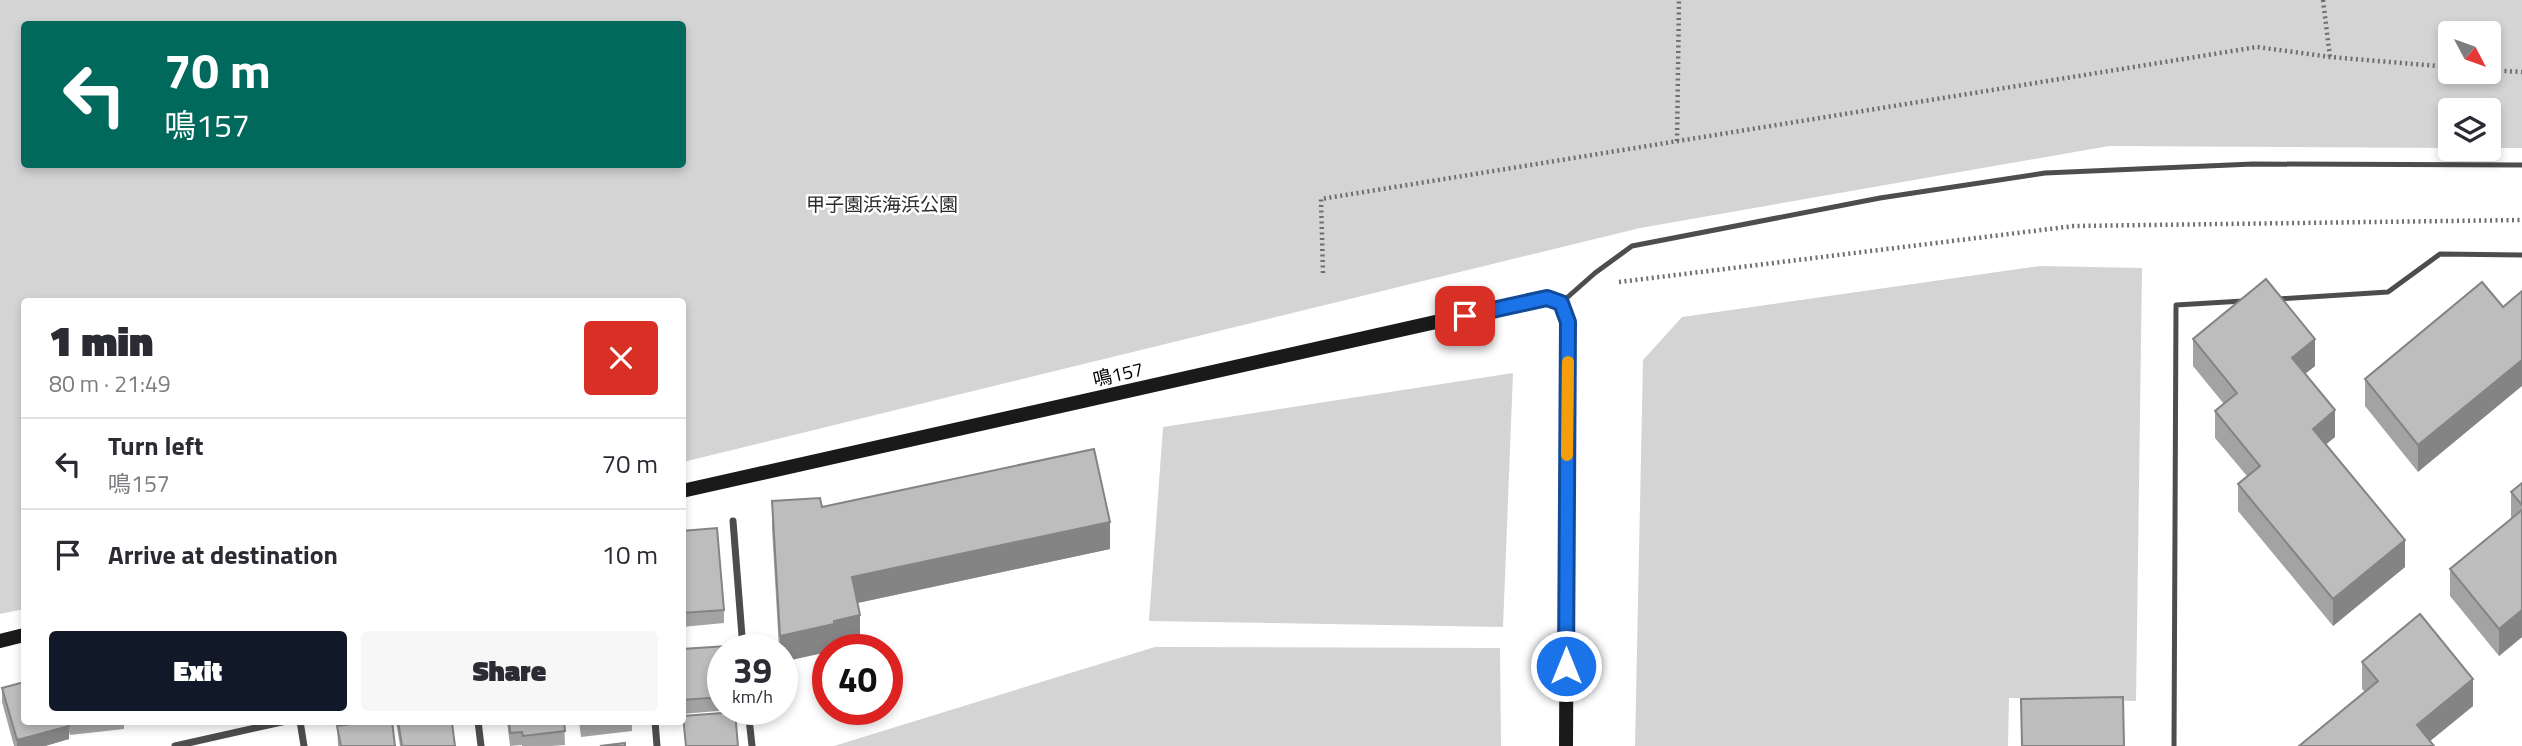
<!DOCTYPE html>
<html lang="en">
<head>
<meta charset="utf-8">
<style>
  :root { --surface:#fff; --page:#f7f7f7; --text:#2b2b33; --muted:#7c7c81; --line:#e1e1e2; --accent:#111827 }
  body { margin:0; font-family:"Titillium Web","Noto Sans JP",sans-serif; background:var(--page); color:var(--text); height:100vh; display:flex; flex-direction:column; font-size:26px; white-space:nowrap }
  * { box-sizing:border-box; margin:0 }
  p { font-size:23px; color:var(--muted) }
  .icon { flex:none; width:38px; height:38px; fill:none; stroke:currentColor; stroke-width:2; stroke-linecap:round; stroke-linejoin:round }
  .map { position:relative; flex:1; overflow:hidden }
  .details { position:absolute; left:21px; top:298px; width:665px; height:427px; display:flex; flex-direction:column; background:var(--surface); border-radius:7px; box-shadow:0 4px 10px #0003 }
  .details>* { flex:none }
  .guide { position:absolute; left:21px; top:21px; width:665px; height:147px; border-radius:7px; box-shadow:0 4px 10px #0003; background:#00695c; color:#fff; overflow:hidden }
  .needle { width:46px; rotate:131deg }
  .controls { position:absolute; left:2438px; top:21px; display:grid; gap:14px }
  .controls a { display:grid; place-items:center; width:63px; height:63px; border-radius:7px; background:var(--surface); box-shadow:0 4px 10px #0003; font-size:35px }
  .speed { position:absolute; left:707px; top:634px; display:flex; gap:14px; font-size:35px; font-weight:700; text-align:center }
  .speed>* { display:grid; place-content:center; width:91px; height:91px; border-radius:50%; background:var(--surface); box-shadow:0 4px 10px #0003; line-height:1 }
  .speed small { font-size:18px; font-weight:400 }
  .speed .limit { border:10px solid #d22; background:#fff; color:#111 }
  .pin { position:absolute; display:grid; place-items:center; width:60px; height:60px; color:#fff; margin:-30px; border-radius:14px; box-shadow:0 4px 10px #0006 }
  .me { position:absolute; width:77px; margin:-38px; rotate:0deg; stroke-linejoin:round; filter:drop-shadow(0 0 5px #0008) }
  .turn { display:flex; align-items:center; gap:24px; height:147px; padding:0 28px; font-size:32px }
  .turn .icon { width:91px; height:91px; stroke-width:2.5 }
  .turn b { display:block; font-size:49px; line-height:60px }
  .round { display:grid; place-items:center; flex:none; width:74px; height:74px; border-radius:7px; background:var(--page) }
  .head { display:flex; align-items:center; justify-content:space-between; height:119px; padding:0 28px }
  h1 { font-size:42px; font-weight:800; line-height:52px }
  .action { display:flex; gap:14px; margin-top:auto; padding:14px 28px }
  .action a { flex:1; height:80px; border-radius:7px; background:var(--accent); color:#fff; font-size:28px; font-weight:800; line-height:80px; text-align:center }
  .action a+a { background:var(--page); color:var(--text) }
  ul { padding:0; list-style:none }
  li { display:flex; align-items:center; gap:21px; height:91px; padding:0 28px; border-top:2px solid var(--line) }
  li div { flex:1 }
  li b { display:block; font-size:26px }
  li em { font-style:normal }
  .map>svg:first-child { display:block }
  .green { fill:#d4d4d4; fill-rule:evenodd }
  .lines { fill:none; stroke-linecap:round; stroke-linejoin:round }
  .path { stroke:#6f6f6f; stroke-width:4.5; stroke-dasharray:2 3.5; stroke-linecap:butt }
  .lane { stroke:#4d4d4d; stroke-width:5 }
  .street { stroke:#4d4d4d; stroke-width:7 }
  .secondary { stroke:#1a1a1a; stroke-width:14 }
  .wall { fill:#a3a3a3 }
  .shaded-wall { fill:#848484 }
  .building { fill:#bdbdbd; stroke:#848484; stroke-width:2 }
  .route-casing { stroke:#114b97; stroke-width:18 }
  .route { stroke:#1a73e8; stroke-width:12 }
  .slow { stroke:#f59e0b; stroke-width:12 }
  .labels { text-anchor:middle; stroke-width:5; stroke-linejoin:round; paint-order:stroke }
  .park-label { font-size:19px; fill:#2b2b2b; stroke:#fff }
  .street-label { font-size:19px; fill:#000; stroke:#fff }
</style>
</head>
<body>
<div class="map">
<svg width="2522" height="746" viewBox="0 0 2522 746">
  <rect width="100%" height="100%" fill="#fff"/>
  <g class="green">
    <path d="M0,0h2522v148h-33l-1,-38h-38v38l-341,-2 -469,82 -957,234 -1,-161h-658v308l-24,5zM24,24h658v140h-658zM2488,33v39h-38v-39z"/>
    <path d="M2040,266l102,2 -6,433 -127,-3 -1,48h-373l8,-386 39,-43z"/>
    <path d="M1513,373l-10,254 -354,-6 14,-194z"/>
    <path d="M1155,647l345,1 1,98h-667z"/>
  </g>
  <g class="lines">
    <g class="path">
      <path d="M2323,0l7,57"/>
      <path d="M2488,70l34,2"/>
      <path d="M1677,141l2,-141"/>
      <path d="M1323,273l-2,-74 936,-152 73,10 120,10"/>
      <path d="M1619,282l455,-56 448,-6"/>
    </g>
    <g class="lane">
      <path d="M2278,299l110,-7 52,-38 82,1"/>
      <path d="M1561,303l34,-30 37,-27 248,-48 165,-25 208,-9 269,1"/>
      <path d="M2174,746l2,-441 67,-4"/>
    </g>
    <g class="street">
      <path d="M733,521l10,128"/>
      <path d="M748,709l4,37"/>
      <path d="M300,721l4,25"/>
      <path d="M478,721l3,25"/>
      <path d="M655,721l2,25"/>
      <path d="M175,746l111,-25"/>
    </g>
    <g class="secondary">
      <path d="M682,491l865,-194 14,6 7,19 -2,424"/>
      <path d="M0,641l24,-6"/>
    </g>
  </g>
  <g class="wall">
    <path d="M2482,282l-64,190 -53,-66v-27z"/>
    <path d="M2193,339l122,27 -10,8 30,63 -9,7 79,123 -72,59 -95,-115v-27l9,-8 -32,-38v-27l9,-7 -31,-38z"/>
    <path d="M2522,483v154l-23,19 -49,-60v-27l61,-50v-27z"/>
    <path d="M772,501l50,6 288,42 -252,54 2,39 -26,6v1h-55l-7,-121z"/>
    <path d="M682,531l42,79v13l-42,4z"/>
    <path d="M682,649h41v60h7v1l-48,4z"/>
    <path d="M2362,662l111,44 -43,35 -65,-49 -3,-3z"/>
    <path d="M2,688l22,33h100v8l-54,6 -1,-3v7l-24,7h-31l-12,-44z"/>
    <path d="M396,721h42v3l17,22h-55z"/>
    <path d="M507,721h57l1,24 -14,1h-29v-1l-12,1z"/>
    <path d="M579,721h53v10l-51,6z"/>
    <path d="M337,726l58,20h-57z"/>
  </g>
  <g class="shaded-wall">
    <path d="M2315,339v27l-23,18v-26z"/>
    <path d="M2522,360v26l-104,86v-27z"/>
    <path d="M2335,410v27l-22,18v-26z"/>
    <path d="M1110,522v27l-258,55v-27z"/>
    <path d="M2405,540v27l-72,59v-27z"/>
    <path d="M2522,610v27l-23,19v-27z"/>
    <path d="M860,615v27l-26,6v1h-6v3l-46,10v-13h-2v-13z"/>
    <path d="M2473,679v27l-49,40 -7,-21z"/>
    <path d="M69,726v13l-24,7h-28v-6z"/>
  </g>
  <g class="building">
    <path d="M2266,279l49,60 -23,19 43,52 -22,19 92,111 -72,59 -95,-115 22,-18 -45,-55 22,-18 -44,-54z"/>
    <path d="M2482,282l21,25 19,-16v69l-104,85 -53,-66z"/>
    <path d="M1094,449l16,73 -258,55 8,38 -26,6v3l-54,12 -8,-135 48,-3 2,9z"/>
    <path d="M2522,483v22l-11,-13z"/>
    <path d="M2522,510v100l-23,19 -49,-60z"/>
    <path d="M717,528l7,82 -42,3v-82z"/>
    <path d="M2420,614l53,65 -56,46 17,21h-135l79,-65 -16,-19z"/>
    <path d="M727,646v3h-4v48l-41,3v-51z"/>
    <path d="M24,682v39h44l1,5 -52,14 -15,-52z"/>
    <path d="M2123,697l1,49h-102l-1,-47z"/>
    <path d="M735,712l3,34h-52l-3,-30z"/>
    <path d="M373,721h19l3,25h-54l-4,-20z"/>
    <path d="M398,721h40v3l14,-1 3,23h-53z"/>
    <path d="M509,721h55l1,10 -42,5 -1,-4 -12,1z"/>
    <path d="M581,721h20l-20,2z"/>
    <path d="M625,743v3h-25z"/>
  </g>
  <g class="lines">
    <g class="route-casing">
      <path id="route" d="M1465,316l82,-18 14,5 7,19 -2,344"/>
    </g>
    <use href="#route" class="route"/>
    <path class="slow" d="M1567,455l1,-93"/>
  </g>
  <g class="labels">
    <g class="park-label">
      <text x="882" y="211">甲子園浜海浜公園</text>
    </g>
    <g class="street-label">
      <text transform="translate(1118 374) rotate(-13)" y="7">鳴157</text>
    </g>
  </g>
</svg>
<div class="controls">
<a><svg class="needle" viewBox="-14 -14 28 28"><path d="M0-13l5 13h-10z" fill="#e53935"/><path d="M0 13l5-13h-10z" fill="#7c7c81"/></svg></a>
<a><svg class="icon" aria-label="layers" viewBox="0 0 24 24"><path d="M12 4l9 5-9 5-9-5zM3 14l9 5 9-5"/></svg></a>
</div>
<div class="speed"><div>39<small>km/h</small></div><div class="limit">40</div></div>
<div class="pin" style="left:1465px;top:316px;background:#d93025"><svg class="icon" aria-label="arrive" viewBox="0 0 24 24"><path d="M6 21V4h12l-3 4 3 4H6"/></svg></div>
<svg class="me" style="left:1566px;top:666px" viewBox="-20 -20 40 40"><circle r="17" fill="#1a73e8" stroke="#fff" stroke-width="3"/><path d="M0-11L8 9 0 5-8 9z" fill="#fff"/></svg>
<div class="guide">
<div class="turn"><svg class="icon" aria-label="left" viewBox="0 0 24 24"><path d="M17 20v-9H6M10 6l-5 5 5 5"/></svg><div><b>70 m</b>鳴157</div></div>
</div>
<section class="details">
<div class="head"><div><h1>1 min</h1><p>80 m · 21:49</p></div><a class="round" style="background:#d93025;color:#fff"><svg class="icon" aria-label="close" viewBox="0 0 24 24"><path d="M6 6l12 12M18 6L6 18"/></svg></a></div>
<ul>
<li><svg class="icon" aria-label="left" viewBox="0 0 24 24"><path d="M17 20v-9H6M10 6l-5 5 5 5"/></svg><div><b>Turn left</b><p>鳴157</p></div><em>70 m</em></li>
<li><svg class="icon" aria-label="arrive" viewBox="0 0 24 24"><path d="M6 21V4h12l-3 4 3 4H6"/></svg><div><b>Arrive at destination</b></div><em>10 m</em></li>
</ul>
<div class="action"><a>Exit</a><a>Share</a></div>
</section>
</div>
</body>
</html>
